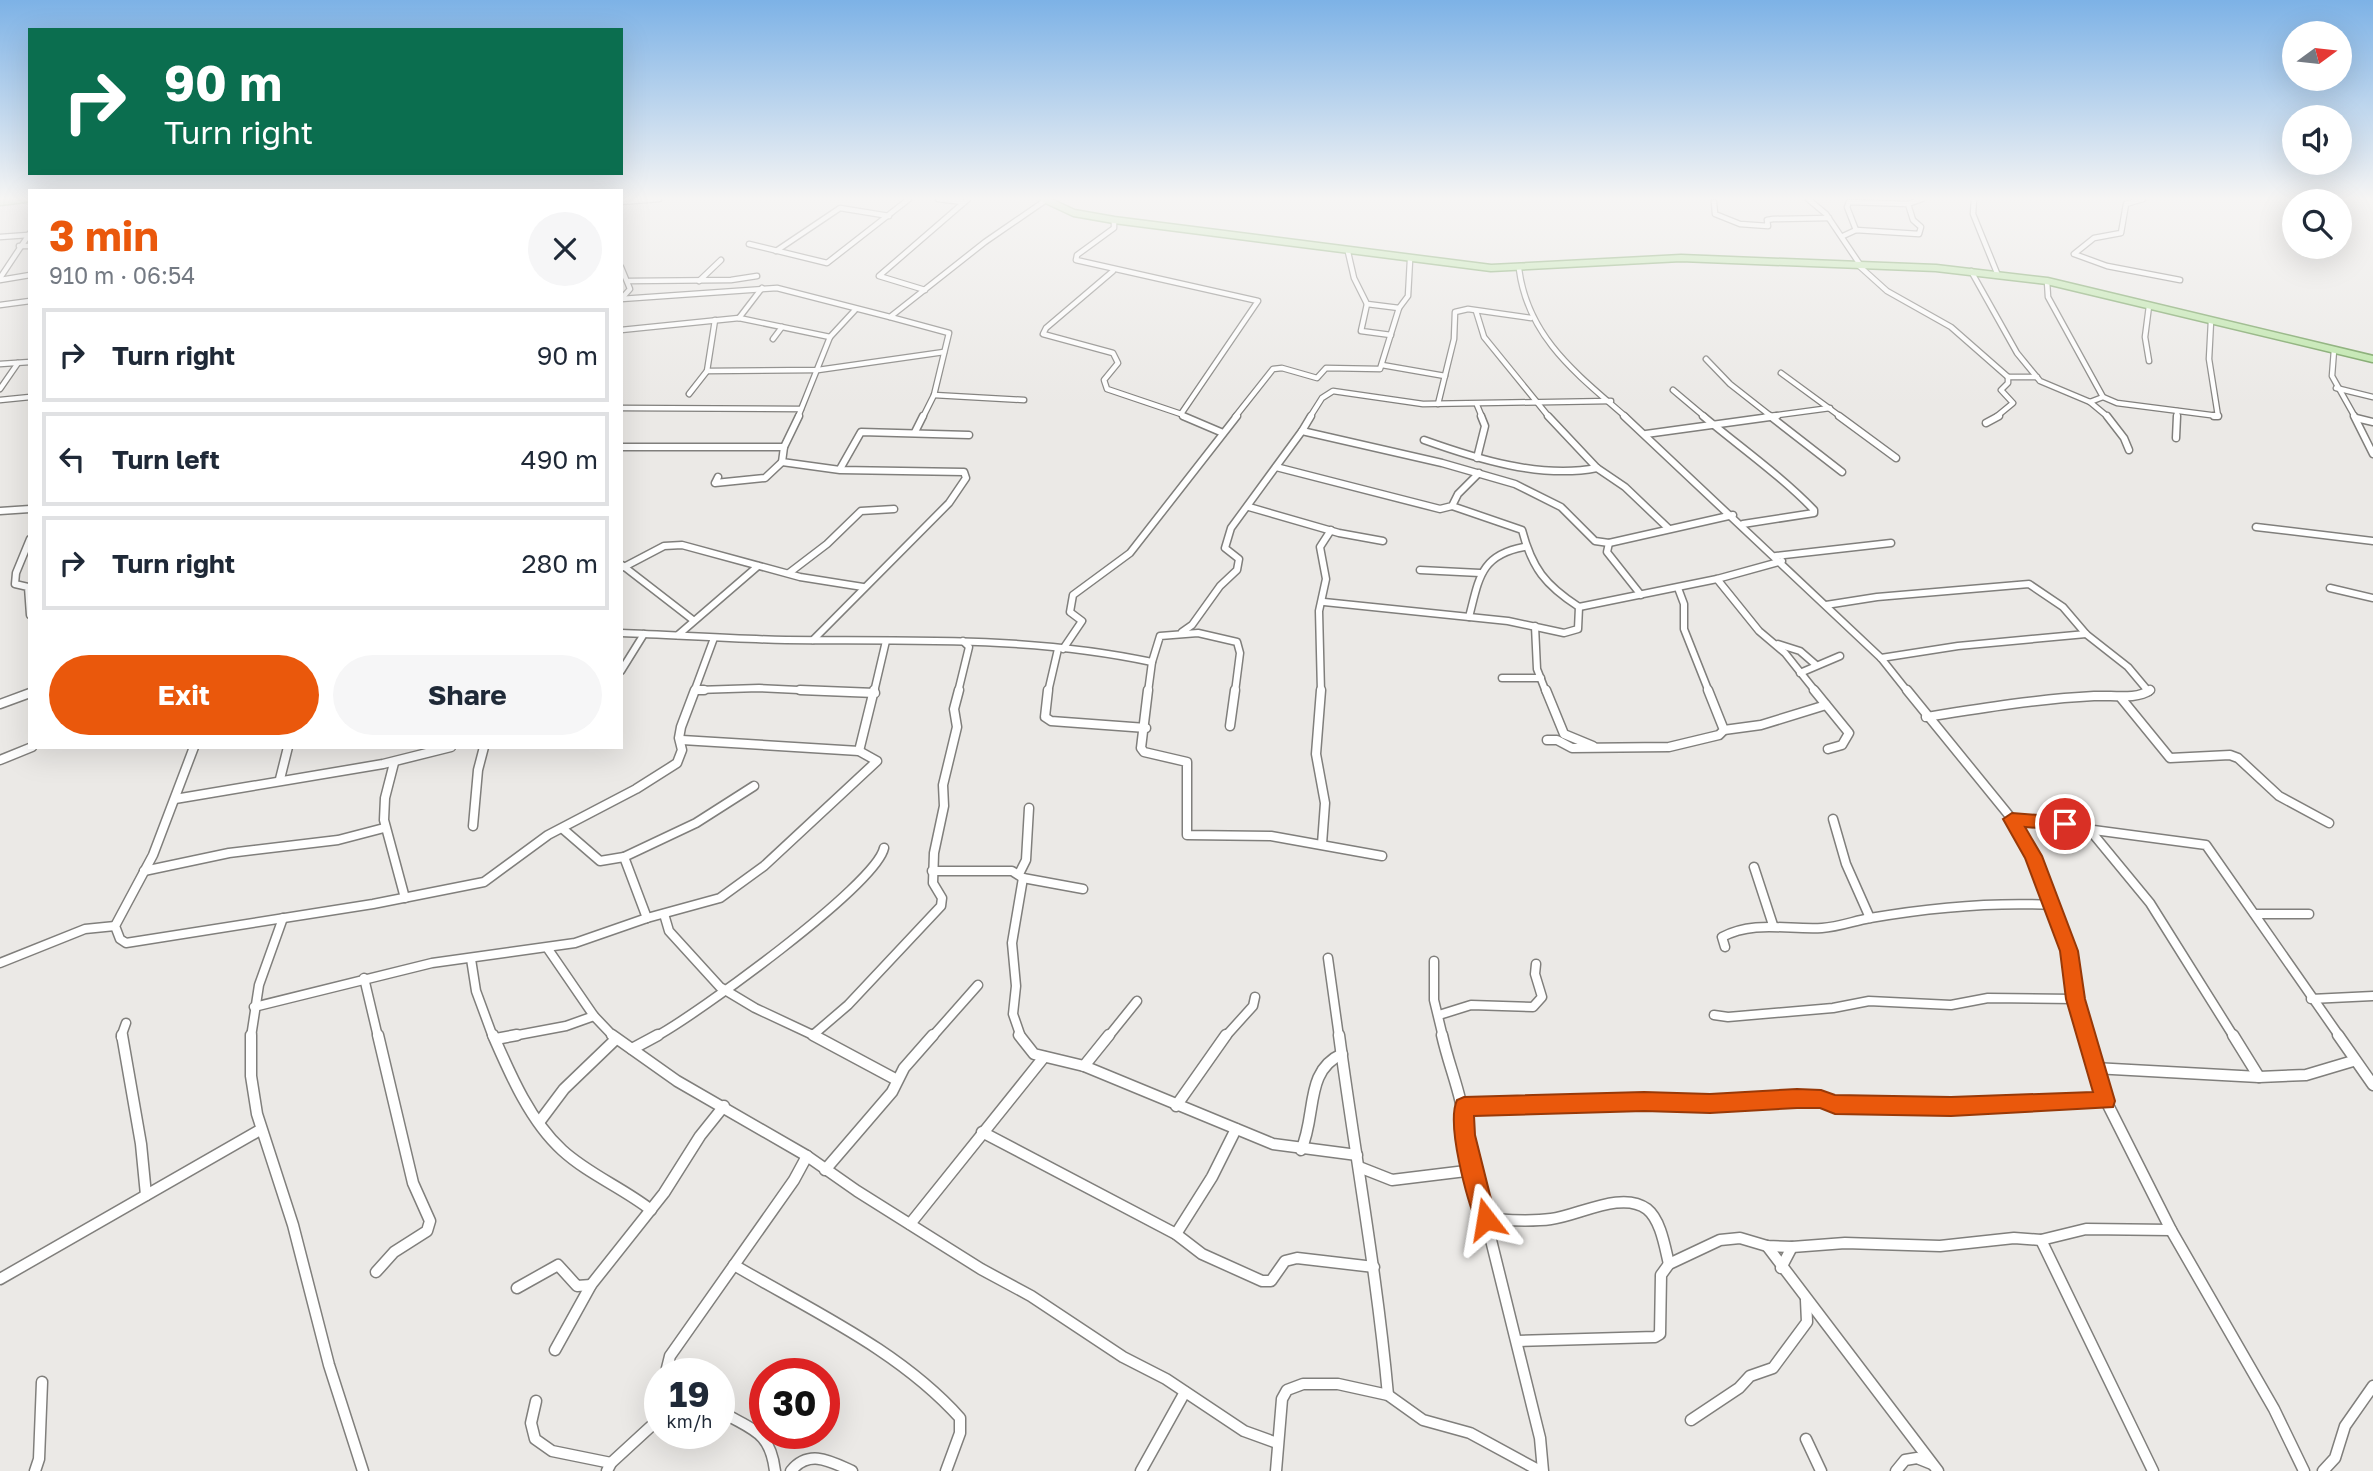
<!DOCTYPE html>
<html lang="en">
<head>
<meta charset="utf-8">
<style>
  :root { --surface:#fff; --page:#f6f6f7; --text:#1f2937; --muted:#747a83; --line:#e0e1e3; --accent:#ea580c }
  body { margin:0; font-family:"Golos Text",sans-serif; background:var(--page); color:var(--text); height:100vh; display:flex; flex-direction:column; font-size:26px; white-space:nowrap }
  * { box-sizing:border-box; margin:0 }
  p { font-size:23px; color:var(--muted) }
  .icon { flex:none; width:38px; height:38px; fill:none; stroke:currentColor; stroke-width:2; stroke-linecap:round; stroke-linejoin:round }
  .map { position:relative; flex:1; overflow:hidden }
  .side { position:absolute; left:28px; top:189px; width:595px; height:560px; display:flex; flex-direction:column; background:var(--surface); border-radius:0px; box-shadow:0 7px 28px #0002 }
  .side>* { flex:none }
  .hud { position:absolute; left:28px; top:28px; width:595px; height:147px; border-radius:0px; box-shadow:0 7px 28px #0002; background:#0b6e4f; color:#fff; overflow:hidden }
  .needle { width:46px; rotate:75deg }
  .fabs { position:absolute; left:2282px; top:21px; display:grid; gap:14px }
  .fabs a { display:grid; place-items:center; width:70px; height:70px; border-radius:50%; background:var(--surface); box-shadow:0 7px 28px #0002; font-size:35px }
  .speed { position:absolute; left:644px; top:1358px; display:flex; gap:14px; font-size:35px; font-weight:700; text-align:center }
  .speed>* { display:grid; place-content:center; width:91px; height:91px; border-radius:50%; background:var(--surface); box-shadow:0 7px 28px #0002; line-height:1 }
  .speed small { font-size:18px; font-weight:400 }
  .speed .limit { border:10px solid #d22; background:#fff; color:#111 }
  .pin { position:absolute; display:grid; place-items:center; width:60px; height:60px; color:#fff; margin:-30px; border:4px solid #fff; border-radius:50%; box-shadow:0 2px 7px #0007 }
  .me { position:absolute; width:77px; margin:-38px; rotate:346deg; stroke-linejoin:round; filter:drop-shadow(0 0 5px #0008) }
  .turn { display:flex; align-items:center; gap:24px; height:147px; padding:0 21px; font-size:32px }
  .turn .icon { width:91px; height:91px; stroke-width:2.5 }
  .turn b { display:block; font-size:49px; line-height:60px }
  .round { display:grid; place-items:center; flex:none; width:74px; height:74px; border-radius:37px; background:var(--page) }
  .summary { display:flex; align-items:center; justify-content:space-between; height:119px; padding:0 21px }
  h1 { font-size:42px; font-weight:700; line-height:52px; color:var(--accent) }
  .cta { display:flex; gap:14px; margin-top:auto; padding:14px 21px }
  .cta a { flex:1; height:80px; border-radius:42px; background:var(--accent); color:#fff; font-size:28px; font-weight:700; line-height:80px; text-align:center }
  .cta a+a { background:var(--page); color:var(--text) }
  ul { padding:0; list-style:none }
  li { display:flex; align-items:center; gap:21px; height:94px; margin:0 14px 10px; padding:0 7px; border:4px solid var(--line); border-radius:0px }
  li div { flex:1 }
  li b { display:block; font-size:26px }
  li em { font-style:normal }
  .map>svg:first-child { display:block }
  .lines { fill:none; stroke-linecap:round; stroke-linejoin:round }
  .minor-far3-casing { stroke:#807f7c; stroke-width:7 }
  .minor-far2-casing { stroke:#807f7c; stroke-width:9 }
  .minor-far1-casing { stroke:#807f7c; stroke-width:11 }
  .minor-casing { stroke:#807f7c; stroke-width:13 }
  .major-casing { stroke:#6c9b55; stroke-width:9 }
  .minor-far3 { stroke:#fff; stroke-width:4.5 }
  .minor-far2 { stroke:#fff; stroke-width:6 }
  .minor-far1 { stroke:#fff; stroke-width:8 }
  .minor { stroke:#fff; stroke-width:10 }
  .major { stroke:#b9e5a4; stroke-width:6 }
  .route { fill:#ea580c; stroke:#983908; stroke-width:2 }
</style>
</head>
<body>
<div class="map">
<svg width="2373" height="1471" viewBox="0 0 2373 1471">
  <rect width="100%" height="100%" fill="#ebe9e6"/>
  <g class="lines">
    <g class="minor-far3-casing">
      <g id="minor-far3">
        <path d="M938,199l25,3"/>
        <path d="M1808,199l18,15 33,49"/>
        <path d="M1974,199l-1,15 24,59"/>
        <path d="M2143,199l-17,5 -5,29 -27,5 -20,16 33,12 73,14"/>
        <path d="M621,202l38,-3"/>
        <path d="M1714,202l1,12 25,10 28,2 -1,-6 6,-1 56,-1"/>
        <path d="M1114,220v8l-37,27 -1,5 182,41 -77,113 4,3"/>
        <path d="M1856,230l-9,-23 2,-5 59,2 14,-5"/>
        <path d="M1843,236l13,-6 63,4 2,-7 -8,-7 -5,-16"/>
        <path d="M0,237l28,-2"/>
        <path d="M749,244l78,19 82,-64"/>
        <path d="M19,246h11"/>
        <path d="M776,251l64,-43 49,8"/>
        <path d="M1348,252l6,26 13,26 32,4"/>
        <path d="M1857,264l30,27 64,36 57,50"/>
        <path d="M621,267l9,22 -8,9"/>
        <path d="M1519,269c9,69 58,105 107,148"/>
        <path d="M1113,271l-67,57 -3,6 70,19 5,10 -14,17 3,9 74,25"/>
        <path d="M1971,271l46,82 23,28 50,21 13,-5"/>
        <path d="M0,278l30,-45"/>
        <path d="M0,280l30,-5"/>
        <path d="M629,281l102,-1 26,-4"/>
        <path d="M699,281l22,-21"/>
        <path d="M2047,281l1,16 55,100 14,6 101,13 -9,-57 2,-38"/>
        <path d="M925,290l-46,-14 89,-77"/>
        <path d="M621,299l156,-11 113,29 95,-75 61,-42"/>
        <path d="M1367,304l-6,27 30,4"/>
        <path d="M0,305l30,-4"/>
        <path d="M2149,306l-4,31 4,24"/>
        <path d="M1476,311l8,26 65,80"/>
        <path d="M890,317l59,16 -15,62 -11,22"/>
        <path d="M739,318l23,-30"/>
        <path d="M715,320l-8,51 111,-1 126,-18"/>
        <path d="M621,330l118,-12 91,19"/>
        <path d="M773,339l9,-12"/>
        <path d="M2334,350l-2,26 23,41"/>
        <path d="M1706,359l24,25 42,33"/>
        <path d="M0,364l30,-2"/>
        <path d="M1382,365l63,11"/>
        <path d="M1781,373l60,44"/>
        <path d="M2336,388l37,9"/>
        <path d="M0,389l18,-26"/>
        <path d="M1673,390l32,27"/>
        <path d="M689,394l18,-23"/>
        <path d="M934,395l90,5"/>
        <path d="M0,400l30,-3"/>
        <path d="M2090,402l18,15"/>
        <path d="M1438,404l16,-65 1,-27 13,-3 63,9"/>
        <path d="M1477,405l5,12"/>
        <path d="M621,408l180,1"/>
        <path d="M798,417l32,-80 25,-27"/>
        <path d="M1235,417l38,-48 9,-1 35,10 9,-10 54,1 19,-61 9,-12 2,-36"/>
        <path d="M1310,417l12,-19 11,-7 90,13 188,-3"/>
        <path d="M1764,417l66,-9"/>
        <path d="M1996,417l17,-14 -12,-13 7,-7v-6h29"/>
        <path d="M2177,417v-6"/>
      </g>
    </g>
    <g class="minor-far2-casing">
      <g id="minor-far2">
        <path d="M799,416l-15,31 -2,15 58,8 124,2 2,6 -17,25 -136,137"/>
        <path d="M1183,416l40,17"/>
        <path d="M1548,416l49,52 28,19 43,41"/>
        <path d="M1624,416l257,242 27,34"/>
        <path d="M1703,416c37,31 77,59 111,94v3l-71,11"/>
        <path d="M1770,416l72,56"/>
        <path d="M1839,416l57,42"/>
        <path d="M2107,416l17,22 5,12"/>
        <path d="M2214,416h4"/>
        <path d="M2354,416l19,38"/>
        <path d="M2356,418l17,4"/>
        <path d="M1986,423l13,-7"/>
        <path d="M1302,431l9,-15"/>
        <path d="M915,432l8,-16"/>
        <path d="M1646,434l131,-18"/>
        <path d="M2176,438l1,-22"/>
        <path d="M1424,440c53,19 117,39 173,28"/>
        <path d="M621,447h163"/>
        <path d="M1477,458l8,-32 -4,-10"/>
        <path d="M1276,467l164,42 12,-3 6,-12 21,-21"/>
        <path d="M840,469l21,-37 108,3"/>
        <path d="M718,477l-3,6 50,-5 17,-16"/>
        <path d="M1452,506l70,24c10,38 23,55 57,77l138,-28 65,-18"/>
        <path d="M1249,507l90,26 44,8"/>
        <path d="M0,511l30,-2"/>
        <path d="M2256,527l117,14"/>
        <path d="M30,539l-14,34 -1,11 13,3 2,28"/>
        <path d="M1609,543l-2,9 34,43"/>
        <path d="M1776,556l115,-13"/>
        <path d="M622,565l71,55"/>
        <path d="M624,567l40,-21 18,-1 118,32 63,10"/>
        <path d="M1420,570l60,3"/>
        <path d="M789,573l38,-29 34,-33 33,-2"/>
        <path d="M1717,579l42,52 26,22 31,39"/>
        <path d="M1678,588l6,16v25l25,63"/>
        <path d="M2330,588l43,10"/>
        <path d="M1324,602l184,19 56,12 14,-4 1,-22"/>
        <path d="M1826,605l51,-8 152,-13 34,23 23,27 42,33 21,25"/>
        <path d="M1469,617c10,-38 11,-62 55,-70"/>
        <path d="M1535,626l2,43 9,23"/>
        <path d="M1182,632l10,-7 28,-39 17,-16 2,-11 -14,-11 6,-20 71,-97 140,32 73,21 46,23 34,34 14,2 124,-28"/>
        <path d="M621,633c55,2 110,6 165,7 122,1 246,-4 366,22l8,-26 38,-3 39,9 3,11 -5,39"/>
        <path d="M678,635l80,-69"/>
        <path d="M1778,644l22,7 15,13"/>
        <path d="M1063,649l19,-28 -12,-9 3,-17 57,-42 107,-137"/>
        <path d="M1881,658l77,-12 128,-12"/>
        <path d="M621,671l23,-37"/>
        <path d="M1800,673l40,-17"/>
        <path d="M1502,678h39"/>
        <path d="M697,690l62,-2 82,4"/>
        <path d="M694,692l20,-54"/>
        <path d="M874,692l12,-51"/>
        <path d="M958,692l11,-45 -6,-6"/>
        <path d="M1048,692l10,-43"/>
        <path d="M1148,692l4,-30"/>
        <path d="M1321,692l-2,-81 7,-32 -6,-32 11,-17"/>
      </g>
    </g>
    <g class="minor-far1-casing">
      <g id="minor-far1">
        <path d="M697,690h7"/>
        <path d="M800,690l75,3"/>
        <path d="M1048,690l-3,27 6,4 95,7"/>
        <path d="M1148,690l-7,58 3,4 43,10v73l84,1 111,20"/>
        <path d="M1321,690l-5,64 9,49 -3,41"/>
        <path d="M1546,690l18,44 29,12"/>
        <path d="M1814,690l35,43 -7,12 -14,4"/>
        <path d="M1907,690l105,129 21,37 36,95 6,48 12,38"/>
        <path d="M2121,698l49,60 60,-3 8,3 41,38 50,27"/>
        <path d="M0,704l30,-11"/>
        <path d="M1926,717c56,-9 111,-18 168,-21 18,-1 43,4 56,-6"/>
        <path d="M1230,726l5,-36"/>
        <path d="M1724,730l37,-5 65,-20"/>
        <path d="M1547,740h10l15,8 97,-1 50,-12 5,-5 -16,-40"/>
        <path d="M194,747l-41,108 -38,71 5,13 6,4 247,-39 111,-22 64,-47 88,-46 41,-26 5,-13 -3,-12 2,-11 14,-37"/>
        <path d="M859,751l15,-61"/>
        <path d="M0,760l32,-13"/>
        <path d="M394,763l-9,35 -1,22 21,78"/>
        <path d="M280,779l8,-32"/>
        <path d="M175,799l208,-35 68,-17"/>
        <path d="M1833,819l13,45 24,54"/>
        <path d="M2012,819l194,26 134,192"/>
        <path d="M473,826l5,-56 6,-23"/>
        <path d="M563,829l37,32 24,-4"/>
        <path d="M2089,829l61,74 84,134"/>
        <path d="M1754,867l19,58"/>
        <path d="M144,871l85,-18 109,-13 46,-12"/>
        <path d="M932,871h80l11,7 60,11"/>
        <path d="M1019,874l7,-14 3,-52"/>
        <path d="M664,914l5,17 51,56 35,21 62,29"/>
        <path d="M2256,914h53"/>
        <path d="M647,918l-23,-61 72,-34 58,-37"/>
        <path d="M1725,947l-3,-10c32,-17 66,-7 100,-9 16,-1 32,-7 48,-10 58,-10 123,-16 182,-13"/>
        <path d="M548,949l46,67 20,21"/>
        <path d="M1328,958l11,79"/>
        <path d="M471,959l5,32 17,46"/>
        <path d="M1434,961v39l9,37"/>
        <path d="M0,963l85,-34 30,-3"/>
        <path d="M364,978l14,59"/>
        <path d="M2311,999l62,-3"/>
        <path d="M254,1007l178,-44 143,-20 72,-25 73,-20 44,-32 113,-105 -18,-10 -177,-11"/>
        <path d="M1439,1015l32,-10 62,2 9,-10 -7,-23 1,-10"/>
        <path d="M1714,1015l14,2 105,-9 36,-7 82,4 37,-7 87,1"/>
        <path d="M813,1035l35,-30 93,-99 1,-8 -9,-15 1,-30 10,-47 -1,-21 14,-58 -3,-18 5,-19"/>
        <path d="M121,1037l5,-14"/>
        <path d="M251,1037l8,-52 24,-67"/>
        <path d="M507,1037l59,-11 28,-10"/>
        <path d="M655,1037c40,-21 221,-152 229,-189"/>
        <path d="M932,1037l46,-52"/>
        <path d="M1021,1037l-8,-23 3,-28 -4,-43 11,-65"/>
        <path d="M1108,1037l29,-36"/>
        <path d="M1225,1037l28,-31 2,-9"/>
      </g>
    </g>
    <g class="minor-casing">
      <g id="minor">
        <path d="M122,1035l19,109 5,51"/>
        <path d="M251,1035v41l6,38 36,111 36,140 34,106"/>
        <path d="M493,1035c17,39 37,86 69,115 26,24 61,38 89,60"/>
        <path d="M612,1035l65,46 130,75 50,35 124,78 50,27 92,61 43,22 78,52 33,12"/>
        <path d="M813,1035l84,45"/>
        <path d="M1019,1035l15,19 50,12 189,78 84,11"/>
        <path d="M1339,1035c16,120 38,239 49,360"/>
        <path d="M1442,1035c8,36 22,63 23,100l75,303 3,33"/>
        <path d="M2086,1035l20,66 65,129 103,179 30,62"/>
        <path d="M2233,1035l26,42"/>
        <path d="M2338,1035l35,50"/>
        <path d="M496,1039l21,-4"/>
        <path d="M632,1049l26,-14"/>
        <path d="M1084,1066l25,-31"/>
        <path d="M2094,1068l165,9 47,-2 47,-14"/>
        <path d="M1176,1106l50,-71"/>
        <path d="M1464,1106l248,-2 78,-6 45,6 154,2 117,-5"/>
        <path d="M540,1121l24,-32 52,-50"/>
        <path d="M982,1132l194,102 26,20 60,27h9l14,-20 12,-3 77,9"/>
        <path d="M1301,1150c16,-35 3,-79 41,-96"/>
        <path d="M1359,1167l33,13 82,-10"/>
        <path d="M825,1170l67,-78 12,-24 29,-33"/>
        <path d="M1486,1219c22,1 44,3 65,0 27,-3 71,-29 96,-10 14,11 18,39 22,55"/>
        <path d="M910,1224l134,-167"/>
        <path d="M1176,1234l36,-57 24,-48"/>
        <path d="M2041,1240l112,231"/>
        <path d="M1767,1246l171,225"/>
        <path d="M734,1265c78,46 165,85 226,153v15l-14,38"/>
        <path d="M1781,1268l11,-21"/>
        <path d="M376,1272l18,-20 33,-21 3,-10 -17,-38 -35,-148"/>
        <path d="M0,1279l260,-149"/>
        <path d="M517,1288l41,-23 19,21 14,-1"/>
        <path d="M1517,1341l138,-4 5,-3 1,-59 8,-11 51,-24 20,-2 27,8 25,1 53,-4 95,3 74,-8 27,2 45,-11 85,1"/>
        <path d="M555,1350l36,-65 73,-92 36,-57 24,-30"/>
        <path d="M671,1374l-4,-6 3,-12 124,-176 13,-24"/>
        <path d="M536,1401l-5,22 4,16 17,12 59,12"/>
        <path d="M719,1410c31,20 51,19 56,61"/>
        <path d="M1691,1420l48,-32 11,-12 23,-8 34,-46 -1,-22"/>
        <path d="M1806,1439l15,32"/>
        <path d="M35,1471l4,-12 3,-77"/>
        <path d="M607,1471l4,-8 49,-45"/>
        <path d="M791,1471c18,-22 39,-10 61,0"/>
        <path d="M1141,1471l44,-79"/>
        <path d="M1276,1471l6,-72 5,-9 16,-6h35l50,11 35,25 47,13 70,38"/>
        <path d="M1896,1471l9,-11 12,-2 15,6"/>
        <path d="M2323,1471l12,-13 10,-32 28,-40"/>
      </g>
    </g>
    <g class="major-casing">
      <g id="major">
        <path d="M1044,199l30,14 40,7 377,48 190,-10 255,10 111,13 326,78"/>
        <path d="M0,202l25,-3"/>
      </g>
    </g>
    <use href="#minor-far3" class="minor-far3"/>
    <use href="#minor-far2" class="minor-far2"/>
    <use href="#minor-far1" class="minor-far1"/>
    <use href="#minor" class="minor"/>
    <use href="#major" class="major"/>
  </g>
  <linearGradient id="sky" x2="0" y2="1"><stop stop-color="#7db2e6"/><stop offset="0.49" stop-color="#f6f5f4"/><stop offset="1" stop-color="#f6f5f4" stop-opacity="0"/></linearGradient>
  <rect width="2373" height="405" fill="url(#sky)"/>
  <path class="route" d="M2012,813l53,4 9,7 -9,6 -40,-3 17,29 36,95 7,48 30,102 -2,6 -162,9 -116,-2 -15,-6h-23l-87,5 -66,-2 -170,5 1,19 21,84 -3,7 -7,3 -8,-3c-11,-25 -32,-102 -21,-126l7,-3 180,-5 66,2 87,-5 24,1 14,5 116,2 142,-5 -27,-93 -6,-48 -35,-93 -22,-39z"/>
</svg>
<div class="fabs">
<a><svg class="needle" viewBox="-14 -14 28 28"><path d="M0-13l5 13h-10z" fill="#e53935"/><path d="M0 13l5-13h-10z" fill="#747a83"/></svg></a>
<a><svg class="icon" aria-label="sound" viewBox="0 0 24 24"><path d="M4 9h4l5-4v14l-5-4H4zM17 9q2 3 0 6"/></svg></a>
<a><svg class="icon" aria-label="search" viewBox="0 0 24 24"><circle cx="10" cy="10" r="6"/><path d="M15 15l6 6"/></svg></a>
</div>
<div class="speed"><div>19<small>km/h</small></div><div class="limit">30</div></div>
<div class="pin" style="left:2065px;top:824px;background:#d93025"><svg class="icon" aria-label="arrive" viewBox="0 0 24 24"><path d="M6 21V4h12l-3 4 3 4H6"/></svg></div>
<svg class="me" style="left:1486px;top:1219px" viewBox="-20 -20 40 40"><path d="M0-17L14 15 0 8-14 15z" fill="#ea580c" stroke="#fff" stroke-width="4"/></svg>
<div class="hud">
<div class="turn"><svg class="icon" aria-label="right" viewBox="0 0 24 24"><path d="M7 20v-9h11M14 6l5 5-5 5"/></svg><div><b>90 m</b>Turn right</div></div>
</div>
<section class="side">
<div class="summary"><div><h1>3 min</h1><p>910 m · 06:54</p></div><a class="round"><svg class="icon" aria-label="close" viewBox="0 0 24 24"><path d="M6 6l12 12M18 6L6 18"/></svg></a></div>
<ul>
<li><svg class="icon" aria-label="right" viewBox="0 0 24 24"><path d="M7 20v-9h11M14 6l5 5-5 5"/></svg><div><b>Turn right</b></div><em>90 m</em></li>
<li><svg class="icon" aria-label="left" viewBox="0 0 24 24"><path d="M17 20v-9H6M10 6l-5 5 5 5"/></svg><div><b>Turn left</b></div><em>490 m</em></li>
<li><svg class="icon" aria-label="right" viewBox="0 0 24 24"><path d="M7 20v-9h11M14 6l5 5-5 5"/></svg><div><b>Turn right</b></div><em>280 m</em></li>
</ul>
<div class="cta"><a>Exit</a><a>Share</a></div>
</section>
</div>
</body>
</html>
